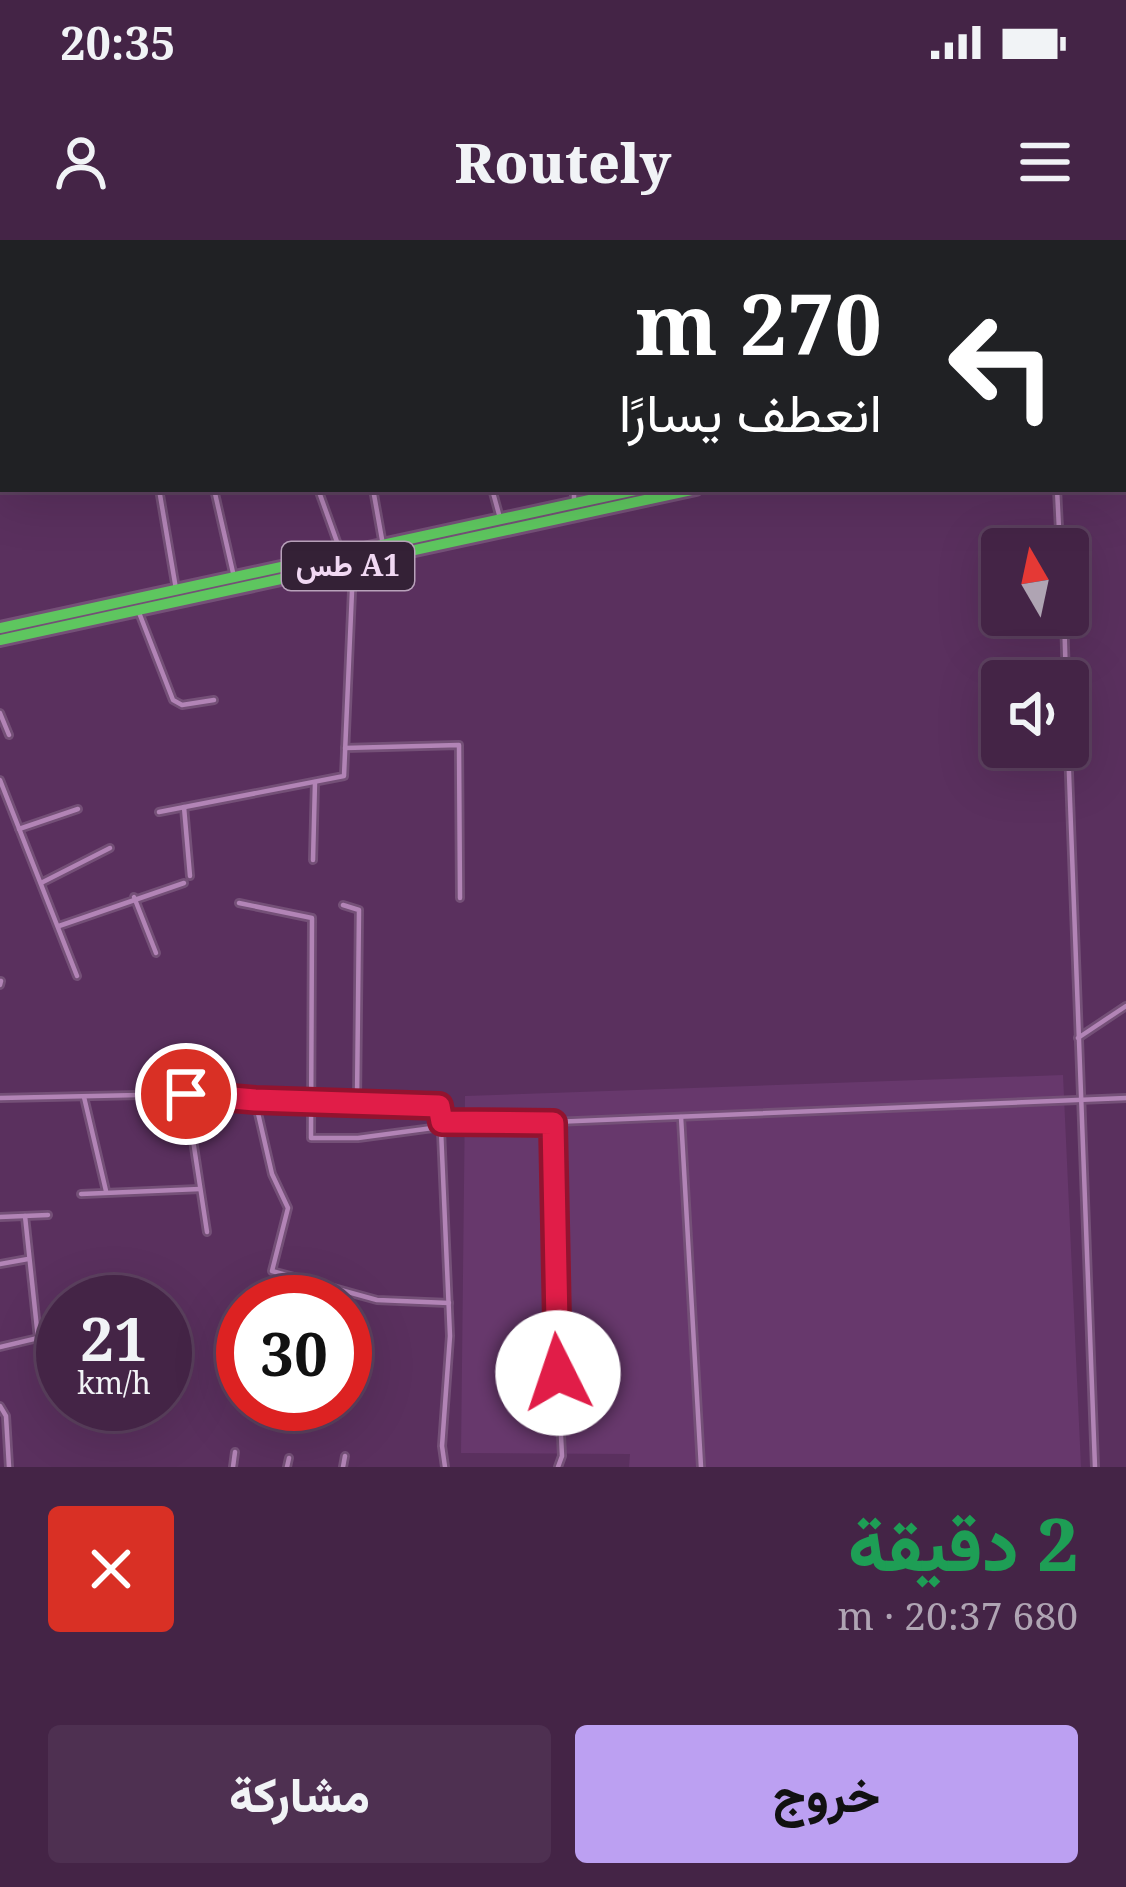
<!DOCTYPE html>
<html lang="ar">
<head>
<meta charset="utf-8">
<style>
  :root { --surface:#442446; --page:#4e3051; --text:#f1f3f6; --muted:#afa4b3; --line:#5c415f; --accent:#bca0f2 }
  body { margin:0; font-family:"Noto Serif",Vazirmatn,serif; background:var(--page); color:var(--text); direction:rtl; height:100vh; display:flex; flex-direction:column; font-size:45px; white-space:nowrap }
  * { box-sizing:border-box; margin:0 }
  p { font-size:39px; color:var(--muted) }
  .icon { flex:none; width:66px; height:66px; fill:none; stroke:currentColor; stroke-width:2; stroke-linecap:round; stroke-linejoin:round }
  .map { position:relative; height:1227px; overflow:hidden; direction:ltr }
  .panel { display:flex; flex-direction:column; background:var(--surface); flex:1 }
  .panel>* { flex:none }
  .guide { position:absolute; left:0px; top:0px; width:1128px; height:252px; box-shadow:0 12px 48px #0002,0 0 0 3px var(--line); direction:rtl; background:#202124; color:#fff; overflow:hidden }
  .needle { width:78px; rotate:351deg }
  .tools { position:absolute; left:981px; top:288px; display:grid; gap:24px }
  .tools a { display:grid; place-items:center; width:108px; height:108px; border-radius:12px; background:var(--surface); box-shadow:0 12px 48px #0002,0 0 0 3px var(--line); font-size:60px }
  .speed { position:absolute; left:36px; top:1035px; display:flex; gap:24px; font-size:60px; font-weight:700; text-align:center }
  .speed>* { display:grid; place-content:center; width:156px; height:156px; border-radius:50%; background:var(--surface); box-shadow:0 12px 48px #0002,0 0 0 3px var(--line); line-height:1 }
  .speed small { font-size:30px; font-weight:400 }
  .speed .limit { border:18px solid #d22; background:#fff; color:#111 }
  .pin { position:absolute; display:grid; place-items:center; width:102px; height:102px; color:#fff; margin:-51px; border:6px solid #fff; border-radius:50%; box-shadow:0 3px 12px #0007 }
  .me { position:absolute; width:132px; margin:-66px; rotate:356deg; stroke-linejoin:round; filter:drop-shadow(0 0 9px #0008) }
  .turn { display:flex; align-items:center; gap:42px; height:252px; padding:0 48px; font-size:54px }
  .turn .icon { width:156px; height:156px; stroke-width:2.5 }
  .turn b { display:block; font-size:84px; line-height:102px }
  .round { display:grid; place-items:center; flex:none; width:126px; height:126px; border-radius:12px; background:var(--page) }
  .overview { display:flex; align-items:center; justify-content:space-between; height:204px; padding:0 48px }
  h1 { font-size:72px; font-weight:800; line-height:90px; color:#1e9e55 }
  .action { display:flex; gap:24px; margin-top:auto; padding:24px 48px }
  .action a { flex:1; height:138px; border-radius:12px; background:var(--accent); color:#111; font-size:48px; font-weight:800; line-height:138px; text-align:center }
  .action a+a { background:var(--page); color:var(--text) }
  .status { display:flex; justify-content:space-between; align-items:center; height:84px; padding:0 60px; background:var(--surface); direction:ltr }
  .status svg { height:33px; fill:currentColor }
  header { display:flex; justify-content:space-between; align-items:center; height:156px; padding:0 48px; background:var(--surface); font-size:54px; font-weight:800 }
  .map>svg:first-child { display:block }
  .built { fill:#67386c }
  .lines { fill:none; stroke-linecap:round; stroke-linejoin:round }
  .street-casing { stroke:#745077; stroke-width:10 }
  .secondary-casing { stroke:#745077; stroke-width:14 }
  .highway-casing { stroke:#745077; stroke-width:16 }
  .street { stroke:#b284b6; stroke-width:4.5 }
  .secondary { stroke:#b284b6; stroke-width:8 }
  .highway { stroke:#5ec65f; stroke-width:10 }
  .route-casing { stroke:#92132f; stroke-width:30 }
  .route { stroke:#e11d48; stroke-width:21 }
  .labels { text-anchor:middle; stroke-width:9; stroke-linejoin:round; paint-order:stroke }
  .shield { fill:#342136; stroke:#b8a1ba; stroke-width:3 }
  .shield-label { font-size:30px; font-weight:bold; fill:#f1d8f3 }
</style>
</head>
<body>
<div class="status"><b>20:35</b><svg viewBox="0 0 49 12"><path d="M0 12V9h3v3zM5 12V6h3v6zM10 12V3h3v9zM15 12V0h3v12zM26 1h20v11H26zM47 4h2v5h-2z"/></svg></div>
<header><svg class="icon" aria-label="menu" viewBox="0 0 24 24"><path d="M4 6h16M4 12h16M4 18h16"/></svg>Routely<svg class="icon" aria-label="person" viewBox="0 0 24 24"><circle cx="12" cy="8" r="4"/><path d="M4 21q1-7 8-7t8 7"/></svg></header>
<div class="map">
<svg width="1126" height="1227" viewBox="0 0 1126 1227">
  <rect width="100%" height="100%" fill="#5a305e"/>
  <path class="built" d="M1063,835l18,392h-452l1,-13 -169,-1 4,-357z"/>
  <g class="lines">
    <g class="street-casing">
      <g id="street">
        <path d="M62,0l1,3"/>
        <path d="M748,0v3"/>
        <path d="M151,3l4,-3"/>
        <path d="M204,3l6,-3"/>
        <path d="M289,3l4,-3"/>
        <path d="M767,3l4,-3"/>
        <path d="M926,3l7,-3"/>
        <path d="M1125,36l1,-1"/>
        <path d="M0,50l3,-1"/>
        <path d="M159,249l17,100"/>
        <path d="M214,249l20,88"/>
        <path d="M318,249l23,64"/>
        <path d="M373,249l10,56"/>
        <path d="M492,249l8,29"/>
        <path d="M1057,249l3,60"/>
        <path d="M574,263v-14"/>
        <path d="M138,370l35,90 9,5 32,-5"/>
        <path d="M1064,375l2,66"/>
        <path d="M0,473l9,22"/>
        <path d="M1068,507l27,720"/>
        <path d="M345,508l114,-3 1,153"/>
        <path d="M0,540l77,196"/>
        <path d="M184,567l6,69"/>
        <path d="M159,572l185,-36 9,-208"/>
        <path d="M19,589l59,-20"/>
        <path d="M313,620l2,-78"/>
        <path d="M41,643l69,-35"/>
        <path d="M134,657l22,56"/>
        <path d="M239,663l73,15 -1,220h47l82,-11"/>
        <path d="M343,665l16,5 -2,191"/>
        <path d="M59,686l125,-43"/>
        <path d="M0,745l1,-4"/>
        <path d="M1078,798l48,-32"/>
        <path d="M186,854l21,138"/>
        <path d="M84,857l22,94"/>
        <path d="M0,858l186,-4 254,13 10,229 -8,110 3,21"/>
        <path d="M255,860l17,74 16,34 -16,63 105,29 72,3"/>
        <path d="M681,877l20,350"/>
        <path d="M442,882h111l573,-24"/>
        <path d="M553,882v150l9,184 -4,11"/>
        <path d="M81,954l119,-5"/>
        <path d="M0,977l48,-2"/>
        <path d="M0,1024l28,-5"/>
        <path d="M0,1107l38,-9 -13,-122"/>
        <path d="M0,1166l6,10 3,51"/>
        <path d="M233,1227l2,-15"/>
        <path d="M287,1227l2,-9"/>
        <path d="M343,1227l2,-11"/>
      </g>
    </g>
    <g class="secondary-casing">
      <g id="secondary">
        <path d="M978,0l4,3"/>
        <path d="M1125,109l1,1"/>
      </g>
    </g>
    <g class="highway-casing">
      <g id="highway">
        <path d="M1125,201h1"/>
        <path d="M1125,212h1"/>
        <path d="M0,388l640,-139"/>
        <path d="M0,400l696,-151"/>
      </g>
    </g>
    <use href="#street" class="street"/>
    <use href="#secondary" class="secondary"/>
    <use href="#highway" class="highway"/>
  </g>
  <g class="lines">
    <g class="route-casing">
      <path id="route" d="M186,854l69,6 184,6 3,16 111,1 5,250"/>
    </g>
    <use href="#route" class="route"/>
  </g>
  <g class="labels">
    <rect class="shield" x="282" y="302" width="132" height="48" rx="9"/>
    <g class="shield-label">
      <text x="348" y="336">طس A1</text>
    </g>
  </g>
</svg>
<div class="tools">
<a><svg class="needle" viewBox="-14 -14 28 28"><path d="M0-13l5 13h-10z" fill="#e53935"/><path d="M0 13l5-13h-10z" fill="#afa4b3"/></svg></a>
<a><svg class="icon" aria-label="sound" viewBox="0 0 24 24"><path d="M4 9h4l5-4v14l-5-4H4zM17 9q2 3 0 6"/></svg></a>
</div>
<div class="speed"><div>21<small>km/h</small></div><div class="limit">30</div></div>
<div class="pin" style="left:186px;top:854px;background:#d93025"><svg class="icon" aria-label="arrive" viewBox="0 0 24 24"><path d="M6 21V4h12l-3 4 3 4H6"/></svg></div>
<svg class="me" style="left:558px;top:1133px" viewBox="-20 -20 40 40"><circle r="19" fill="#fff"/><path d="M0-13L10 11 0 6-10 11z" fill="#e11d48"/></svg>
<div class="guide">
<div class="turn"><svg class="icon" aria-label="left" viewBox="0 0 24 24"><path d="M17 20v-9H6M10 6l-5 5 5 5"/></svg><div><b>270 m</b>انعطف يسارًا</div></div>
</div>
</div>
<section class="panel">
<div class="overview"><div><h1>2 دقيقة</h1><p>680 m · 20:37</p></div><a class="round" style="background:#d93025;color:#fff"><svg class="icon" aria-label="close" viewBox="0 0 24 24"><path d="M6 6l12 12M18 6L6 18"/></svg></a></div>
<div class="action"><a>خروج</a><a>مشاركة</a></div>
</section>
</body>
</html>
